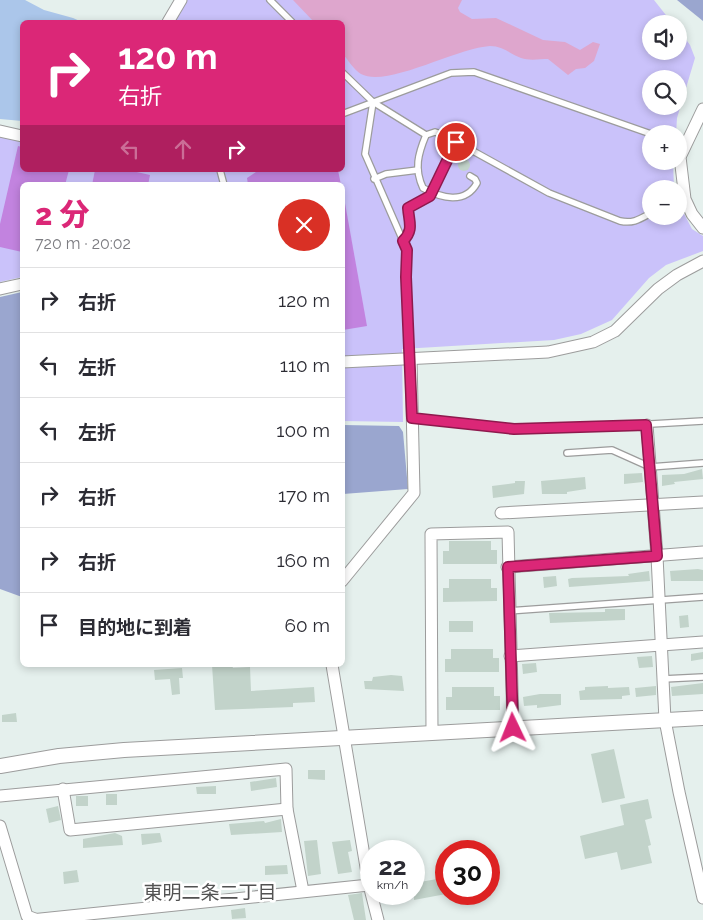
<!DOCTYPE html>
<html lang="ja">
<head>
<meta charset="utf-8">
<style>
  :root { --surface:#fff; --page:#f7f7f7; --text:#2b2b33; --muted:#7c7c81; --line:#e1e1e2; --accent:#db2777 }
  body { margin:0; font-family:Raleway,"Noto Sans JP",sans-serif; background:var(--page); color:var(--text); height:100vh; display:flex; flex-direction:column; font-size:19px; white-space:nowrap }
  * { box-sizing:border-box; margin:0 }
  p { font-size:16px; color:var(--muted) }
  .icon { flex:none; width:28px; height:28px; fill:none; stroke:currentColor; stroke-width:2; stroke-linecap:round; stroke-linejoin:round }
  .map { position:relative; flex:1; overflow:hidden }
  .drawer { position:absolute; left:20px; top:182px; width:325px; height:485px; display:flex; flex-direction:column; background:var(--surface); border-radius:8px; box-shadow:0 2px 8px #0003 }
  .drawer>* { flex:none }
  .hud { position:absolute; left:20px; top:20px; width:325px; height:152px; border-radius:8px; box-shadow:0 2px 8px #0003; background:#db2777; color:#fff; overflow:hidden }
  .fabs { position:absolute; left:642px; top:15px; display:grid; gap:10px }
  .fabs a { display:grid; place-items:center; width:45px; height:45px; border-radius:50%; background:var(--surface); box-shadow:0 2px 8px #0003; font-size:25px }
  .speed { position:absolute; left:360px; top:840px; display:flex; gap:10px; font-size:25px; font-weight:700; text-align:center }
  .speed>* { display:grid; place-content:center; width:65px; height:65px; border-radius:50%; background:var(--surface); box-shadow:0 2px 8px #0003; line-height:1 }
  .speed small { font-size:12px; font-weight:400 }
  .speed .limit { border:8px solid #d22; background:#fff; color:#111 }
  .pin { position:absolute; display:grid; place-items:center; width:42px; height:42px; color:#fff; margin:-21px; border:2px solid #fff; border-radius:50%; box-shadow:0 1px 5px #0007 }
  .me { position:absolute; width:55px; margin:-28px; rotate:358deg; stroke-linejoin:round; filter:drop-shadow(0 0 4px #0008) }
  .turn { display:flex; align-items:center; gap:18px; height:105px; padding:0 15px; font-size:22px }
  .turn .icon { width:65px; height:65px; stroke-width:2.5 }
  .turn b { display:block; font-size:35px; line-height:42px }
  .lanes { display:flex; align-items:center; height:48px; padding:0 15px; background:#0003; justify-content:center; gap:25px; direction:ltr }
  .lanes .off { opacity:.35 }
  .round { display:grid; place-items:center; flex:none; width:52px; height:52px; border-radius:26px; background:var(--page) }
  .summary { display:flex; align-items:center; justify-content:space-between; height:85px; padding:0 15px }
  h1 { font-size:30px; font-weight:800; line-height:38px; color:var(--accent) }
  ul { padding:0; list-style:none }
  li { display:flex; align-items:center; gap:15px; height:65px; padding:0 15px; border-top:1px solid var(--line) }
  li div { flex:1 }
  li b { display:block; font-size:19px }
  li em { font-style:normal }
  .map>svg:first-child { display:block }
  .grass { fill:#abc6ea }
  .forest { fill:#9aa6cf }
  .park { fill:#cac2fa; fill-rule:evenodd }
  .pitch { fill:#c283df }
  .water { fill:#dea6cd }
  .building { fill:#c2d3ca }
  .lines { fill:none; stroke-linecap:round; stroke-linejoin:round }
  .service-casing { stroke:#9c9c9c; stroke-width:8 }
  .minor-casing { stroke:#9c9c9c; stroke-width:13 }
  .tertiary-casing { stroke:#9c9c9c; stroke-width:16 }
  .service { stroke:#fff; stroke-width:5.5 }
  .minor { stroke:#fff; stroke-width:11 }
  .tertiary { stroke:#fff; stroke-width:14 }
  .route-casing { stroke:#8e194d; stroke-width:12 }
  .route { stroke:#db2777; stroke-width:9 }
  .labels { text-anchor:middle; stroke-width:5; stroke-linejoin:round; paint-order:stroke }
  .neighbourhood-label { font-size:19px; fill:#525252; stroke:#fff }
</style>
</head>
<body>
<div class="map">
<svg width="703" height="920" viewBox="0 0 703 920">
  <rect width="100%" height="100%" fill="#e5f0ed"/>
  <path class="grass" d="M0,0h25l19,10 29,8 9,4h-60v99l-22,-2z"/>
  <g class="forest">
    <path d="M677,0h26v21z"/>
    <path d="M22,292v305l-22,-8v-292z"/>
    <path d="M343,425l56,1 4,6 5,57 -65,5z"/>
  </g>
  <path class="park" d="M185,0h469l19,24h-22v27h28v-21l11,15 5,13 -18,60 -1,16h-25v27h22l1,28h-23v27h28v-12l13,25 11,7v15l-37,14 -17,13 -37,42 -31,14 -27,6 -152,9 1,73 -60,-1 -1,-236h-320v92l-22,5v-146l22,4v30h320v-148h-170zM651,79h28v27h-28z"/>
  <g class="pitch">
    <path d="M18,146l4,1v23h47l-4,15h-43v67l-22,-5v-23z"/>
    <path d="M95,170h33l22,5 -2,10h-56z"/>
    <path d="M259,170h79l3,15h-93l-1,-7z"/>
    <path d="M343,192l24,134 -24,4h-1z"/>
  </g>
  <path class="water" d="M293,0h169l-4,8 2,4 12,7 24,-1 47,22 22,2 15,8 13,-8 7,2 -6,17 -9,7 -9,1 -8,6 -20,-16c-8,0 -19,2 -27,-1 -11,-4 -18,-12 -31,-12 -34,2 -103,42 -129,28 -7,-4 -13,-14 -18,-20l-1,-32h-28z"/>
  <g class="building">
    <circle cx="464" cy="165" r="6"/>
    <path d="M702,469l1,10 -29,3 1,2 -13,2v-11l22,-1z"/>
    <path d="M642,473l1,9 -19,2v-10z"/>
    <path d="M585,477l1,12 -19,3v2h-25l-1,-13z"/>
    <path d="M515,481h10l-1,13 -31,4 -1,-12 23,-3z"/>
    <path d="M449,541h42v9h6v14h-54v-13h6z"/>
    <path d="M698,569l5,1v11h-32l-1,-10z"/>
    <path d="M649,571l1,10 -81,6 -1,-8 4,-1 57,-2 -1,-2z"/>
    <path d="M556,576l1,10 -13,2 -1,-11z"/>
    <path d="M449,579h42v9h6v13l-54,1v-14h6z"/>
    <path d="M605,609h20v11l-75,3 -1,-10 56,-1z"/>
    <path d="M688,615l1,12 -9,1 -1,-12z"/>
    <rect x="449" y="621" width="24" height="11"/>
    <path d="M451,649h42v9h6v14h-54v-13h6z"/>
    <path d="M703,652v7l-12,2v-7z"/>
    <path d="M652,656l1,11 -14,1 -2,-11z"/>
    <path d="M536,663l1,9 -14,2 -1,-10z"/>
    <path d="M212,665h20l1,3 17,-1 1,24 63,-4 1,15 -22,1v4l-78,3z"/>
    <path d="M182,668l1,10h-4l1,16 -8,1 -2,-16 -15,1 -1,-10z"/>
    <path d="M391,675l11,1 2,15 -39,-2 -1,-8h8l1,-4z"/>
    <path d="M703,683v11l-31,2 -1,-9z"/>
    <path d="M608,686v2l21,-1 1,8 -8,1v3l-42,1 -1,-9 6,-1v-3z"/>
    <path d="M656,686v9l-20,2 -1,-9z"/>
    <path d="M452,687h42v9h6v14h-54v-13h6z"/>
    <path d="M540,694h21v11l-24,3v-3l-13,1 -1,-9z"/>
    <path d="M16,713l1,9h-15v-7z"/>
    <path d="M614,749l11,49 -23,5 -11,-49z"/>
    <path d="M308,770h17v10l-17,-1z"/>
    <path d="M276,778l1,9 -26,4 -1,-9z"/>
    <path d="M216,786v8h-19l-1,-7z"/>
    <rect x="106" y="794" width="11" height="11"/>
    <rect x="76" y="796" width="12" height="10"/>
    <path d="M648,799l4,19 -7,2 6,25 -3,1 4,17 -31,7 -4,-18 -32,7 -5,-23 44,-11 -4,-20z"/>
    <path d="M58,806l3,14 -12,3 -3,-14z"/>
    <path d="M281,819l1,13 -51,3 -2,-11 35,-3 1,2z"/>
    <path d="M115,833l7,3 1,9 -40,3v-9z"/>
    <path d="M160,833l2,9 -20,3 -1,-11z"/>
    <path d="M317,840l4,34 -13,2 -4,-35z"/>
    <path d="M350,840l2,11 -4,1 4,20 -14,2 -6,-32z"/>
    <path d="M287,865l1,9 -23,1v-9z"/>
    <path d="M77,870l2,12 -15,2 -1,-12z"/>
    <path d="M443,878l1,3h2v13l-32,6v-17z"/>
    <path d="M362,893l4,27h-12l-6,-25z"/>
    <path d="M245,908l1,10 -14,1 -1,-9z"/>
  </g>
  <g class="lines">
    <g class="service-casing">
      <g id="service">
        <path d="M270,0l22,22"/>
        <path d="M342,72l31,30 53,33 9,-3 9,3 105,58 71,28c13,3 20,-2 31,-8"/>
        <path d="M373,102l-8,52 42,96 -1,27 5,81"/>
        <path d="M342,114l109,-41 23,-1 177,62"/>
        <path d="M426,135c-8,19 -12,34 -3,53 18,10 42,17 54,-5l-2,-4 -5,-3"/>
        <path d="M220,170l4,15"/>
        <path d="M374,179l12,-5 32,-4"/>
        <path d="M403,241c11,-11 6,-19 5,-33l22,-11 26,-55"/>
        <path d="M412,418l101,11 103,-3 87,-5"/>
        <path d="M567,453l45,-3 38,17 53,-4"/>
        <path d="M508,611l195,-14"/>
        <path d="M663,679l40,-2"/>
      </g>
    </g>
    <g class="minor-casing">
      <g id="minor">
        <path d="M168,22l13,-22"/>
        <path d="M703,109l-23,48 5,42 7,15 11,14"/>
        <path d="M0,131l22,5"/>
        <path d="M0,289l22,-5"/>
        <path d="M342,362l206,-10 45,-10 22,-11 43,-42 19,-14 26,-14"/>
        <path d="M647,425l10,131 8,164 14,72 24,106"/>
        <path d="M501,513l202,-11"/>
        <path d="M507,567l196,-15"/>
        <path d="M342,581l72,-88 -3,-135"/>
        <path d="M510,656l193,-14"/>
        <path d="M332,665l37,220 9,35"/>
        <path d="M432,732l-1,-198 77,-2 5,196"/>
        <path d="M63,789l7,41 217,-21"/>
        <path d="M0,796l286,-27 1,40 16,82"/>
        <path d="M0,826l27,90 8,3"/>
        <path d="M31,920l338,-35"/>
      </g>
    </g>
    <g class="tertiary-casing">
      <path id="tertiary" d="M0,766l59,-10 65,-6 579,-32"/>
    </g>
    <use href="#service" class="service"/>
    <use href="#minor" class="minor"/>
    <use href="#tertiary" class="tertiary"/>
  </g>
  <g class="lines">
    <g class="route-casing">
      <path id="route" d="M456,142l-26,54 -22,12c1,14 6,22 -5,33l4,9 -1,27 6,141 102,11 132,-4 11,131 -149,11 5,161"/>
    </g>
    <use href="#route" class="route"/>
  </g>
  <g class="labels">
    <g class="neighbourhood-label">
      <text x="210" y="899">東明二条二丁目</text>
    </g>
  </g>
</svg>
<div class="fabs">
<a><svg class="icon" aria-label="sound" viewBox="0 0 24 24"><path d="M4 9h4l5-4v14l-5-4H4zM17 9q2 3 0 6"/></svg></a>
<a><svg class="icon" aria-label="search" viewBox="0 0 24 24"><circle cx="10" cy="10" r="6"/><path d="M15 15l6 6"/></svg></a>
<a>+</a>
<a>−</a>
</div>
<div class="speed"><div>22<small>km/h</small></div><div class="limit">30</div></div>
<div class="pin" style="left:456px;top:142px;background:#d93025"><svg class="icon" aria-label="arrive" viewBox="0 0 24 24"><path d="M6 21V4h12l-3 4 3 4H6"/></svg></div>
<svg class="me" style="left:513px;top:728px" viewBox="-20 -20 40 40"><path d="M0-17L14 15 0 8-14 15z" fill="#db2777" stroke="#fff" stroke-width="4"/></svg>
<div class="hud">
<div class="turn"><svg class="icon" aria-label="right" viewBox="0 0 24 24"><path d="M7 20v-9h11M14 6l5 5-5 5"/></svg><div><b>120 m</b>右折</div></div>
<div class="lanes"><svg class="icon off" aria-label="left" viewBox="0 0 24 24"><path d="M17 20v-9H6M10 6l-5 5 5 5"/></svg><svg class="icon off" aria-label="ahead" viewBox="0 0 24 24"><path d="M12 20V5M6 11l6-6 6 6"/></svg><svg class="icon" aria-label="right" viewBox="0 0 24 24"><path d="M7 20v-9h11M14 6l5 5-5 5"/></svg></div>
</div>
<section class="drawer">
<div class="summary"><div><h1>2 分</h1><p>720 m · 20:02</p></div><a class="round" style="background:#d93025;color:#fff"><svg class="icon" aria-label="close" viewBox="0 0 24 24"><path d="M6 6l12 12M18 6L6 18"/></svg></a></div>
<ul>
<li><svg class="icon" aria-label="right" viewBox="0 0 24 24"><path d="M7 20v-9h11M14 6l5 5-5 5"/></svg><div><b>右折</b></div><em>120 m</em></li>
<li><svg class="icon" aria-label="left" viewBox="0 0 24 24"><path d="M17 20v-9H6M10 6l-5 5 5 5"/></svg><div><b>左折</b></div><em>110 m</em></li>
<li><svg class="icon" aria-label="left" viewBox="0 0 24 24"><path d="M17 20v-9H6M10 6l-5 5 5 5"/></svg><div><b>左折</b></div><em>100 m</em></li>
<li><svg class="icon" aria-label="right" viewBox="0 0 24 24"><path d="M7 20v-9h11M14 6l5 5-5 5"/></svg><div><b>右折</b></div><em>170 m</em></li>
<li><svg class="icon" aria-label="right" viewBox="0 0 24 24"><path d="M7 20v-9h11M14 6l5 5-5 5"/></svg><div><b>右折</b></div><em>160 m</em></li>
<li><svg class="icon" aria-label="arrive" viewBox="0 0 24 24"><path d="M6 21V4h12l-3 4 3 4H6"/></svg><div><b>目的地に到着</b></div><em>60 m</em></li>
</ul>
</section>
</div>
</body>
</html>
